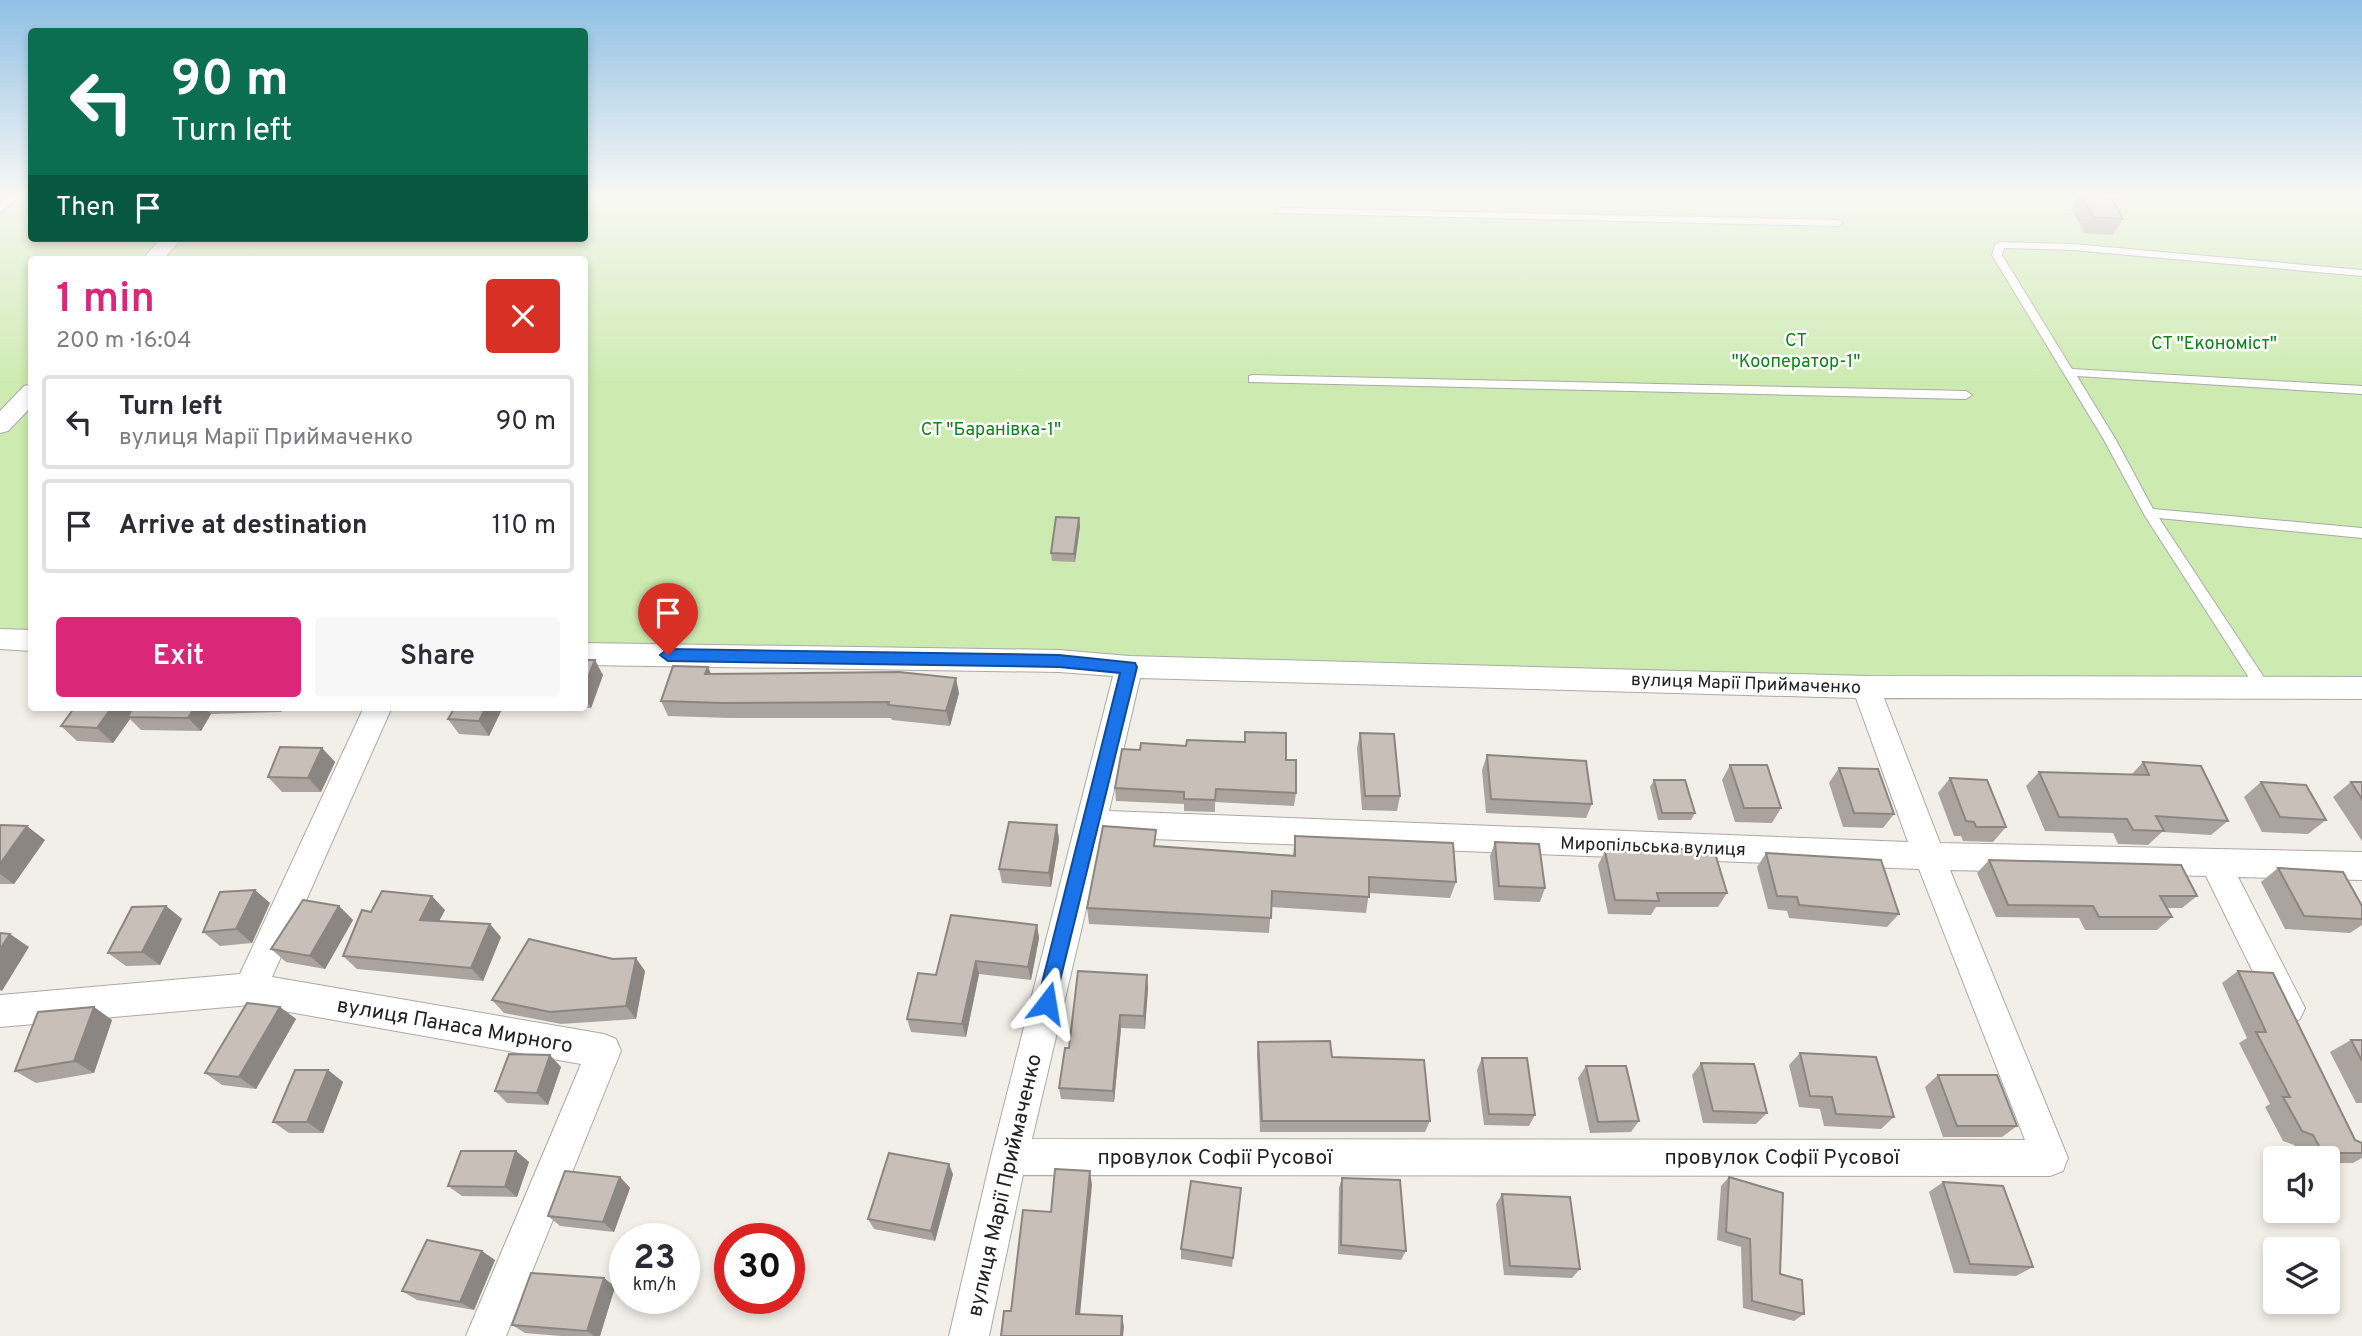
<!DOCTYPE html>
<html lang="en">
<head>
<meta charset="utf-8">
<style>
  :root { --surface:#fff; --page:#f7f7f7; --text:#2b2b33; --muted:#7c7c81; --line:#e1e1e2; --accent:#db2777 }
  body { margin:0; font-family:Overpass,sans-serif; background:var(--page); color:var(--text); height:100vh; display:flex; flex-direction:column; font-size:26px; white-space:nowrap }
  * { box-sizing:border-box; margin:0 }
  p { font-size:23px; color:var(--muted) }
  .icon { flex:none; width:38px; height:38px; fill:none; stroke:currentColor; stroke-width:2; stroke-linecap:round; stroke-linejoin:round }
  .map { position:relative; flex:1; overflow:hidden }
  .side { position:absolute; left:28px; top:256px; width:560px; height:455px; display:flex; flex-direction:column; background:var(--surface); border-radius:7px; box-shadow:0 4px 10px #0003 }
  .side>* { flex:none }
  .top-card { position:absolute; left:28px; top:28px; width:560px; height:214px; border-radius:7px; box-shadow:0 4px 10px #0003; background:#0b6e4f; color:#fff; overflow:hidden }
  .buttons { position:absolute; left:2263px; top:1146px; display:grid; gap:14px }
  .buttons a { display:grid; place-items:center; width:77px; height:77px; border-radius:7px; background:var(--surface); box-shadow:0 4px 10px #0003; font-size:35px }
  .speed { position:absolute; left:609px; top:1223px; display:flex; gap:14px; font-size:35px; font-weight:700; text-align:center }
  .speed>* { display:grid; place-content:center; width:91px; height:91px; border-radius:50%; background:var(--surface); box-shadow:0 4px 10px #0003; line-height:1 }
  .speed small { font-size:18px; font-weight:400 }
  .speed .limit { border:10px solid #d22; background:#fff; color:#111 }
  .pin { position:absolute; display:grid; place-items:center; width:60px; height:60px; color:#fff; margin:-72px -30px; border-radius:50% 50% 50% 0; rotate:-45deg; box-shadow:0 0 7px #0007 }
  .pin .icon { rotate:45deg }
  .me { position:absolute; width:77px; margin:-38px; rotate:14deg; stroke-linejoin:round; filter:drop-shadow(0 0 5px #0008) }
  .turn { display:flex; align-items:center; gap:24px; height:147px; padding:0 28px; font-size:32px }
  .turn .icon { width:91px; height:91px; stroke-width:2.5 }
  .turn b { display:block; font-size:49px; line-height:60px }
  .then { display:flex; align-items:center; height:66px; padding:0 28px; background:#0003; gap:14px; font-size:26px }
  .round { display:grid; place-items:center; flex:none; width:74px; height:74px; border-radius:7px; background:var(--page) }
  .head { display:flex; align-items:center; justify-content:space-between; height:119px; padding:0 28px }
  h1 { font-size:42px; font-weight:600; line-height:52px; color:var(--accent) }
  .button { display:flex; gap:14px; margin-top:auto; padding:14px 28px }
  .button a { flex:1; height:80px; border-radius:7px; background:var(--accent); color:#fff; font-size:28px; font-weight:600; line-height:80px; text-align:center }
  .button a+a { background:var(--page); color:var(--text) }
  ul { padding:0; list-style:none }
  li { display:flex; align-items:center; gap:21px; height:94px; margin:0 14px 10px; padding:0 14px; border:4px solid var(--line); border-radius:7px }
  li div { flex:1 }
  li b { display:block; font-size:26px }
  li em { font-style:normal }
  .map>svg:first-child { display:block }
  .grass { fill:#cdebb0 }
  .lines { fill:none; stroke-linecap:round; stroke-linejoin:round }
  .service-casing { stroke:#a9a9a9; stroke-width:2 }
  .minor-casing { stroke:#a9a9a9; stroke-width:2 }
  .service { fill:#fff; fill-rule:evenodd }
  .minor { fill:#fff; fill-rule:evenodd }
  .wall { fill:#aba49e }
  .shaded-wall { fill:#8b8681 }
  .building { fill:#c7bfb8; stroke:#8b8681; stroke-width:2 }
  .route { fill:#1a73e8; stroke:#114b97; stroke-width:2 }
  .labels { text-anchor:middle; stroke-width:5; stroke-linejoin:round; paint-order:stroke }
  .park-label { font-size:18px; fill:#0c8416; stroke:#fff }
  .street-label { font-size:18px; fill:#222; stroke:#fff }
  .near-street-label { font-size:21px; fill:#222; stroke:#fff }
</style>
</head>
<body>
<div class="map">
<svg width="2362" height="1336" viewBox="0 0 2362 1336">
  <rect width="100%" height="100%" fill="#f2efe9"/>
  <path class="grass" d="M0,196h31l1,42h552l1,-42h1777v492l-1777,-34 -1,-395h-552l-1,382 -31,-2z"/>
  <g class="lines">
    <g class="service-casing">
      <g id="service">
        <path d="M8,196h11l-19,17v-9z"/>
        <path d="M1281,208l557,12 5,3 -5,3 -561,-13 -1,-2z"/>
        <path d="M2000,242l73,2 289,26v6l-289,-26 -69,-2 -2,7 70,114 290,17v8l-285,-18 39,64 37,69 209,19v10l-203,-20 108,164 2,4 -2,4h-10l-112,-174 -41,-76 -112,-185 3,-10z"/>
        <path d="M1253,375l713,16 6,4 -6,4 -717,-17v-6z"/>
      </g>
    </g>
    <g class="minor-casing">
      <g id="minor">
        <path d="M161,238h21l-18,21h-21z"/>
        <path d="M32,384v22l-24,25 -8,2v-22l24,-25z"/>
        <path d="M0,629l32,1v21l-32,-2z"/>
        <path d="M584,643l475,7 70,6 737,20 496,1v22l-478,-1 56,145 422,9v28l-124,-3 67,131 -5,11 -12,5 -12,-5 -70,-143 -256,-6 118,288 -5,13 -13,5 -1027,-1 -34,161h-40l42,-179 122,-481 -54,-4 -475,-7zM1140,678l716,20 52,144 -799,-31zM1103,837l816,32 106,271 -993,-1z"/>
        <path d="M364,707h28l-120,270 332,57 12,5 5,12 -115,285h-40l115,-272 -331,-59 -250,22v-32l240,-21z"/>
      </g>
    </g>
    <use href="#service" class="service"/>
    <use href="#minor" class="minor"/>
  </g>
  <g class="wall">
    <path d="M2078,196h32l13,23 -10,16 -29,-2 -13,-25z"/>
    <path d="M1080,526l-5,36 -23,-1 -1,-8z"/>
    <path d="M584,660l19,15 -12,33h-42l-1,-1h36z"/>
    <path d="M708,667l3,7 248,19 -9,33 -58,-6 -1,-2h-161l-62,-2 -7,-15z"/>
    <path d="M133,707h150l-2,5 -70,2 -10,17 -60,-1 -11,-11 -17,24 -36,-2 -16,-15 70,-15z"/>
    <path d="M455,707h48l-14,29 -30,-2 -11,-15z"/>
    <path d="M1360,733l40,63 -3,15 -35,-1 -5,-62z"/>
    <path d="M322,748l13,14 -14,30h-39l-14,-15z"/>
    <path d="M1487,755l105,49 -6,14 -100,-5 -4,-43z"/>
    <path d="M1286,760l10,33 -2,13 -79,-4v10l-31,-1v-7l-68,-3 -1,-13z"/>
    <path d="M2143,762l85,59 -17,14 -49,-3 -14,13 -30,-1 -5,-11 -68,-2 -19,-45 13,-14 92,3z"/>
    <path d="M1730,765l51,43 -9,15 -37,-1 -13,-42z"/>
    <path d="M1839,768l55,46 -11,14 -40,-1 -14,-44z"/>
    <path d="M1950,778l56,49 -13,15 -30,-1 -2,-5h-7l-16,-43z"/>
    <path d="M1654,780l41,33 -4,7h-33l-8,-33z"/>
    <path d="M2261,782l65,38 -18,14 -46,-2 -18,-35z"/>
    <path d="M2351,782h11v59l-29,-44z"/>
    <path d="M0,825l45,15 -31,44h-14z"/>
    <path d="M1057,825l2,15 -8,47 -49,-4 -3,-14z"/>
    <path d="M1295,836l161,46 -6,16 -81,-5 -3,20 -95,-6 -2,26 -180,-9 -2,-16 69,-62 137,9z"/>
    <path d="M1495,842l50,46 -5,14 -46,-2 -4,-44z"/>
    <path d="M1675,849l52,44 -9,14h-62l-5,8 -43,-1 -10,-49 7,-14 68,2z"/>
    <path d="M1766,853l133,61 -12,13 -98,-9 -2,-7 -19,-2 -11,-42z"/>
    <path d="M1989,860l208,36 -15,12h-15l5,9 -15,13h-72l-6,-12 -83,-1 -19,-44z"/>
    <path d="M2278,868l84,38v19l-12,8 -65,-4 -24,-47z"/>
    <path d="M270,903l-18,40 -32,3 -17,-14z"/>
    <path d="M166,906l16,13 -22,46 -34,1 -18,-13z"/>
    <path d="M339,906l14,14 -28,49 -39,-7 -15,-13z"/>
    <path d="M445,910l-6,11 62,16 -18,44 -126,-12 -14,-13 28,-44z"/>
    <path d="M1037,925l2,13 -8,42 -52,-6 -13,63 -55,-5 -4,-13 29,-44z"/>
    <path d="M645,971l-9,48 -75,5 -57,-11 -12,-13z"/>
    <path d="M2238,971l117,169 7,3v15l-9,5h-25v-5h-27l-7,-13 -11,-4 -18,-34 5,-3 -31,-61 8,-5 -25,-55z"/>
    <path d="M1147,975l1,13 -3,41 -24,-1 -7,74 -53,-3 -2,-11 10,-40z"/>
    <path d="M94,1007l18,13 -18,53 -58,10 -21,-12z"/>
    <path d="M280,1007l16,12 -40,70 -34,-4 -17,-12z"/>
    <path d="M2351,1040h11v63h-6l-26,-51z"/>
    <path d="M1258,1042l74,15 98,64 -5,11h-165l-3,-78z"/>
    <path d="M1800,1053l94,64 -13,12 -57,-3 -4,-17 -21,-2 -10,-42z"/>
    <path d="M1482,1058l53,57 -6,11 -45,-1 -7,-55z"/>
    <path d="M1701,1063l66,50 -11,11 -53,-1 -11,-48z"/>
    <path d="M1586,1066l53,55 -8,11 -41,1 -12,-55z"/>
    <path d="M561,1067l-13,38 -41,-2 -12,-12z"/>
    <path d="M328,1070l15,12 -20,51h-34l-16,-11z"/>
    <path d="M1938,1075l79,51 -15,11h-59l-18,-50z"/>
    <path d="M516,1151l13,11 -12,35 -55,-1 -14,-10z"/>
    <path d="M953,1174l-18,67 -61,-12 -6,-10z"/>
    <path d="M620,1177l10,11 -16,44 -54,-6 -12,-10z"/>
    <path d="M1729,1177l51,97 24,40 -10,7 -51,-13 -2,-61 -24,-7 4,-54z"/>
    <path d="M1342,1178l64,73 -5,9 -63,-6 1,-66z"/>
    <path d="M1943,1182l90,85 -17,9 -62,-3 -25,-81z"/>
    <path d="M1241,1188l-9,79 -51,-8v-10z"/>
    <path d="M1502,1194l78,75 -8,9 -68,-3 -8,-71z"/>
    <path d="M495,1260l-21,50 -57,-10 -15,-9z"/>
    <path d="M604,1278l11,9 -15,49h-39l-36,-3 -13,-8z"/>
  </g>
  <g class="shaded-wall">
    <path d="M1079,518l1,8 -5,36 -1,-8z"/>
    <path d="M595,660l8,15 -12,33 -7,-11v-10z"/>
    <path d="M708,667l6,15 -9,-8z"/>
    <path d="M956,678l3,15 -9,33 -4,-15z"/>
    <path d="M112,707h16l6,6 -6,4 2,2 -17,24 -16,-15z"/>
    <path d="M195,707h10l6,7 -10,17 -13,-13z"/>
    <path d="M276,707h7l-2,5z"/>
    <path d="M486,707h17l-14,29 -10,-15z"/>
    <path d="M322,748l13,14 -14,30 -13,-14z"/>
    <path d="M1057,825l2,15 -8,47 -2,-14z"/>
    <path d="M27,826l18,14 -31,44 -14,-10v-10z"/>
    <path d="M255,890l15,13 -18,40 -16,-14z"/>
    <path d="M432,896l13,14 -13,24 -12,-14z"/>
    <path d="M166,906l16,13 -22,46 -18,-13z"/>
    <path d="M339,906l14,14 -28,49 -15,-13z"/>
    <path d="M490,924l11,13 -18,44 -12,-13z"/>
    <path d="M1037,925l2,13 -8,42 -3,-13z"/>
    <path d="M10,934l19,13 -27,44 -2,-1v-41z"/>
    <path d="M636,958l9,13 -9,48 -10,-13z"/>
    <path d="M976,961l3,13 -13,63 -4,-13z"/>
    <path d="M1147,975l1,13 -3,41 -1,-13z"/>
    <path d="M94,1007l18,13 -18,53 -20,-12z"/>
    <path d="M280,1007l16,12 -40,70 -17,-12z"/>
    <path d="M1120,1015l1,13 -7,74 -1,-11z"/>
    <path d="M550,1055l11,12 -13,38 -11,-12z"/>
    <path d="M328,1070l15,12 -20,51 -16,-11z"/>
    <path d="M516,1151l13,11 -12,35 -12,-10z"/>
    <path d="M949,1164l4,10 -18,67 -4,-10z"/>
    <path d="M1090,1171l2,14 -13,141 -3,-12z"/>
    <path d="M620,1177l10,11 -16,44 -11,-10z"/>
    <path d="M482,1251l13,9 -21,50 -14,-8z"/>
    <path d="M604,1278l11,9 -15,49h-6l-7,-5z"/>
    <path d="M1122,1316l2,11 -1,9h-2z"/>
  </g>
  <g class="building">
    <path d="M2082,196h28l13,23 -30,-2z"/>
    <path d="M1056,517l23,1 -5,36 -23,-1z"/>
    <path d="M584,660h11l-11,27z"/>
    <path d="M673,666l35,1 -3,7 194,-2 57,6 -10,33 -58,-6 1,-3 -166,1 -62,-2z"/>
    <path d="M75,707h37l-15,21 -36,-2z"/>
    <path d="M133,707h62l-7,11 -60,-1z"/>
    <path d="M455,707h31l-7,14 -31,-2z"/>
    <path d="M1245,732l41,1v27h10v33l-80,-4 -1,11 -31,-1v-7l-69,-4 7,-39 18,1 1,-7 45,3 1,-6 58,2z"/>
    <path d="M1360,733l34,1 6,62h-35z"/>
    <path d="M280,747l42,1 -14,30 -40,-1z"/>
    <path d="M1487,755l99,6 6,43 -101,-5z"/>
    <path d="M2143,762l58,4 27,55 -72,-5 8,15 -31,-1 -6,-11 -68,-2 -20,-45 110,3z"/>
    <path d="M1730,765h37l14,43h-37z"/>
    <path d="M1839,768l39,1 16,45 -40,-1z"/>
    <path d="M1950,778l37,2 19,47h-30l-2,-5 -8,-1z"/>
    <path d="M1654,780h31l10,33h-33z"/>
    <path d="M2261,782l45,3 20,35 -46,-3z"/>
    <path d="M2351,782h11v17z"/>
    <path d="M1009,822l48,3 -8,48 -50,-4z"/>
    <path d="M0,825l27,1 -27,38z"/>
    <path d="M1103,826l53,4 -2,16 141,10v-20l158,7 3,39 -87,-5v20l-97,-6 -1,27 -184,-10z"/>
    <path d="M1495,842l44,2 6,44 -46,-2z"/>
    <path d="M1675,849l39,1 13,43h-70l2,8 -44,-1 -10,-49 71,2z"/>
    <path d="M1766,853l115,7 18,54 -100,-9 -2,-8 -20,-1z"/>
    <path d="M1989,860l192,5 16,31h-37l12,21h-73l-6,-11 -85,-1z"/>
    <path d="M2278,868l65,4 19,34v13l-58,-3z"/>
    <path d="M255,890l-19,39 -33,3 17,-40z"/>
    <path d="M382,891l50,5 -12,24 70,4 -19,44 -128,-12 19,-46 9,2z"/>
    <path d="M303,900l36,6 -29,50 -39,-7z"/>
    <path d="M166,906l-24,46 -34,1 24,-46z"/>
    <path d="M951,915l86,10 -9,42 -52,-6 -14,63 -55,-5 11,-46 18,2z"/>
    <path d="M0,933l10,1 -10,15z"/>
    <path d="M529,939l84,20 23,-1 -10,48 -76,6 -58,-12z"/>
    <path d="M1078,971l69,4 -3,41 -24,-1 -7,76 -54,-3 6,-40h4z"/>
    <path d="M2238,971l35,2 82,167 7,3v10h-39l-10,-18 -11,-4 -19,-34h7l-34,-65h10z"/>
    <path d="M247,1003l33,4 -41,70 -34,-4z"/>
    <path d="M94,1007l-20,54 -59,10 23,-59z"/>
    <path d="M2351,1040h11v21z"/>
    <path d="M1330,1041l2,16 92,3 6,61h-168l-4,-79z"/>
    <path d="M1800,1053l76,4 18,60 -58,-3 -4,-17 -22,-1z"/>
    <path d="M509,1054l41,1 -13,38 -42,-2z"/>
    <path d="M1482,1058h45l8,57 -46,-1z"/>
    <path d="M1701,1063l53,1 13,49 -54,-2z"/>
    <path d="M1586,1066h40l13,55 -41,1z"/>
    <path d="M295,1070h33l-21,52h-34z"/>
    <path d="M1938,1075h59l20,51h-60z"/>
    <path d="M461,1151h55l-11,36 -57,-1z"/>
    <path d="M889,1153l60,11 -18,67 -63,-12z"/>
    <path d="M1055,1169l35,2 -14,143 46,2 -1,20h-120l3,-25h7l12,-101 28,2z"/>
    <path d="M565,1171l55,6 -17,45 -55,-6z"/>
    <path d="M1729,1177l54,16 -3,81 22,6 2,34 -52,-13 -2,-62 -24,-7z"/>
    <path d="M1342,1178l58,2 6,71 -65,-6z"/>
    <path d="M1191,1181l50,7 -8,70 -52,-9z"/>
    <path d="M1943,1182l60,4 30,81 -63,-3z"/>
    <path d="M1502,1194l68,3 10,72 -70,-3z"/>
    <path d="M427,1240l55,11 -22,51 -58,-11z"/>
    <path d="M531,1273l73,5 -17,53 -75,-6z"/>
  </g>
  <linearGradient id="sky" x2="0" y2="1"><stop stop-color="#8fc0e4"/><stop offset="0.51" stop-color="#f9f8f5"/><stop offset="1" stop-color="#f9f8f5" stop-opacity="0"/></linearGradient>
  <rect width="2362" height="383" fill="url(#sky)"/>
  <path class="route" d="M668,649l391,6 76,8 2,4 -84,342 -6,3 -7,-3 -3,-6 83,-330 -61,-6 -391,-6 -8,-6z"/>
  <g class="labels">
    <g class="park-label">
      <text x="1796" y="346">СТ<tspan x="1796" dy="21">"Кооператор-1"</tspan></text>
      <text x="2214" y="349">СТ "Економіст"</text>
      <text x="991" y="435">СТ "Баранівка-1"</text>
    </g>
    <g class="street-label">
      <text transform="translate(1746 683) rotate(2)" y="6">вулиця Марії Приймаченко</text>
      <text transform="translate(1653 846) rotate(2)" y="6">Миропільська вулиця</text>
    </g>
    <g class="near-street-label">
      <text transform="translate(455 1025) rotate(10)" y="7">вулиця Панаса Мирного</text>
      <text x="1215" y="1164">провулок Софії Русової</text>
      <text x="1782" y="1164">провулок Софії Русової</text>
      <text transform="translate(1004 1185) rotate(-77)" y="7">вулиця Марії Приймаченко</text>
    </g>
  </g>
</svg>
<div class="buttons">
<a><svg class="icon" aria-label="sound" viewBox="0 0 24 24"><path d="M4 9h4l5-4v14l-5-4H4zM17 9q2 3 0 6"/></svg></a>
<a><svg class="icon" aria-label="layers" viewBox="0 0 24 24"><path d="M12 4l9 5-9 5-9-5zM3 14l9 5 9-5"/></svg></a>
</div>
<div class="speed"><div>23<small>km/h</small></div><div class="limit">30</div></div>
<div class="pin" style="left:668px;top:655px;background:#d93025"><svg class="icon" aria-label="arrive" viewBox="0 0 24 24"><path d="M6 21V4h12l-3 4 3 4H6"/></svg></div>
<svg class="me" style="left:1047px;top:1003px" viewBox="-20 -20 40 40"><path d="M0-17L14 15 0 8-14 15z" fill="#1a73e8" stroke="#fff" stroke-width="4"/></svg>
<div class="top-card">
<div class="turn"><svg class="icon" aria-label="left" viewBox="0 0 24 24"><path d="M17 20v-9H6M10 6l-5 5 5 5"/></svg><div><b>90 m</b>Turn left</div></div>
<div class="then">Then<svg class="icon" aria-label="arrive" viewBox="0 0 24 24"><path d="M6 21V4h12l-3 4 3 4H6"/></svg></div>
</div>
<section class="side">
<div class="head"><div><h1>1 min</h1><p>200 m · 16:04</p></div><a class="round" style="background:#d93025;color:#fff"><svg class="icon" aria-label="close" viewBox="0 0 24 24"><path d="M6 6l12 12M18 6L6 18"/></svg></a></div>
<ul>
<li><svg class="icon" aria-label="left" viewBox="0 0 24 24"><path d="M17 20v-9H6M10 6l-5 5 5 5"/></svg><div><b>Turn left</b><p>вулиця Марії Приймаченко</p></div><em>90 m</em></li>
<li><svg class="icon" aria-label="arrive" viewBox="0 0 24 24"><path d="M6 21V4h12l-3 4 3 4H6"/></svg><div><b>Arrive at destination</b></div><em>110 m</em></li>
</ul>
<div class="button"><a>Exit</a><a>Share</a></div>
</section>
</div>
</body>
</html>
